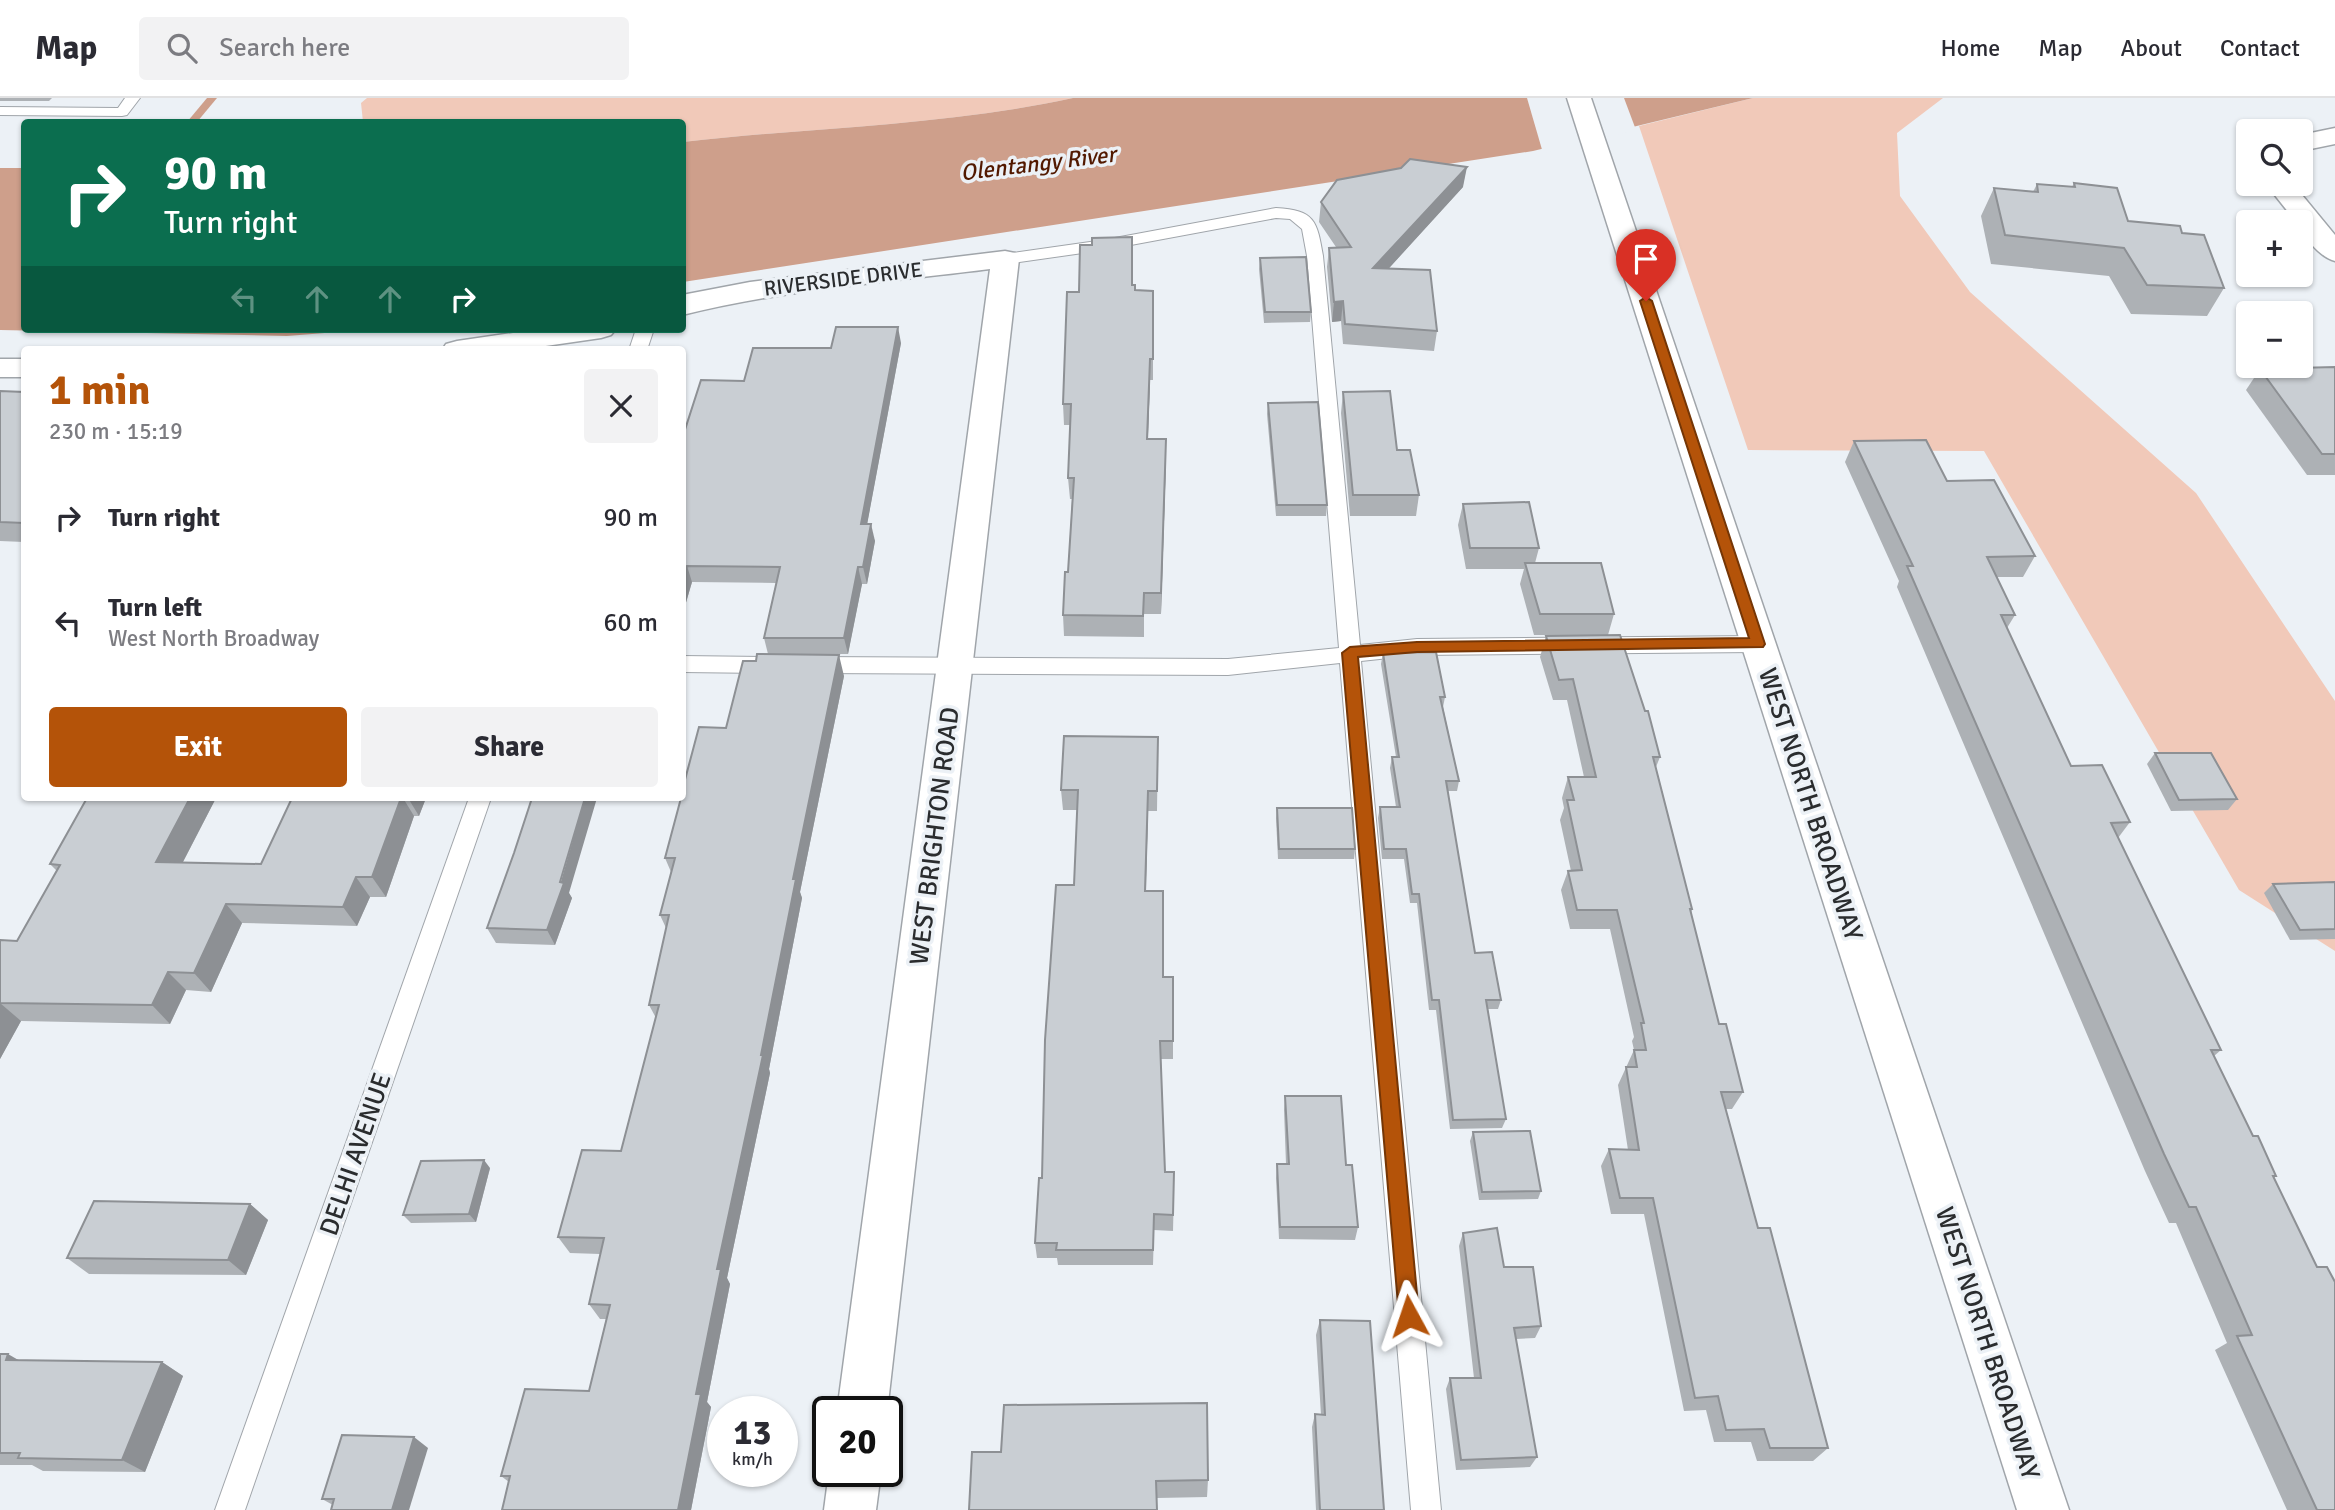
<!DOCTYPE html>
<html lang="en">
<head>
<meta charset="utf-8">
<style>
  :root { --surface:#fff; --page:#f2f2f3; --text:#2b2b33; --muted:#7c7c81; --line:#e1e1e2; --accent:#b45309 }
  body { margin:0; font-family:Signika,sans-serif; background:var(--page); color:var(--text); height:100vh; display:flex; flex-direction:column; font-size:26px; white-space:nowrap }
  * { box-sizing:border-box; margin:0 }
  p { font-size:23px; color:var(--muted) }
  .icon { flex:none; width:38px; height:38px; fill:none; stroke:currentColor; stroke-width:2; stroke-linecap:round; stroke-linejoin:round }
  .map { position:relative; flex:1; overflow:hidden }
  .sheet { position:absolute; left:21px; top:248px; width:665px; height:455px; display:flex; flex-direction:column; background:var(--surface); border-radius:7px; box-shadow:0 2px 5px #0004 }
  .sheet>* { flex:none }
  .hud { position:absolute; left:21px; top:21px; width:665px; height:214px; border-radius:7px; box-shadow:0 2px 5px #0004; background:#0b6e4f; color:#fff; overflow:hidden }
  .fabs { position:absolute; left:2236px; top:21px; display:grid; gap:14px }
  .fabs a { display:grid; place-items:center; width:77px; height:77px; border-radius:7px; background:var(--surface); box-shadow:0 2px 5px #0004; font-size:35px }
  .speed { position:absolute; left:707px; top:1298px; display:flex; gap:14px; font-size:35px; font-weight:700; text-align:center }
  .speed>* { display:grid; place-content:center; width:91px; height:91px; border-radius:50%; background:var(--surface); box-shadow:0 2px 5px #0004; line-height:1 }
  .speed small { font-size:18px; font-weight:400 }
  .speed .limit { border:4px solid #111; border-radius:10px; background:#fff; color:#111 }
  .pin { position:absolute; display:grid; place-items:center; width:60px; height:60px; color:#fff; margin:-72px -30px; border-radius:50% 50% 50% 0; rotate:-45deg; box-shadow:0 0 7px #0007 }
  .pin .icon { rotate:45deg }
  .me { position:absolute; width:77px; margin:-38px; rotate:355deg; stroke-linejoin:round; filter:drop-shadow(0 0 5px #0008) }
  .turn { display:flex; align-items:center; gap:24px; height:147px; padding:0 28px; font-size:32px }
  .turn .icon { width:91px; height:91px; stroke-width:2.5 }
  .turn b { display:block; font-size:49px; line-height:60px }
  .lanes { display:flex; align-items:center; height:66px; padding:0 28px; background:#0003; justify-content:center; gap:35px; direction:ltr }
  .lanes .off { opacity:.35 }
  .round { display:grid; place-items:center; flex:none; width:74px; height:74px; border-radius:7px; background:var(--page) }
  .head { display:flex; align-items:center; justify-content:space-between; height:119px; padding:0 28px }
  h1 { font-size:42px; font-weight:800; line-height:52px; color:var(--accent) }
  .primary-button { display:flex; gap:14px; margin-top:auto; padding:14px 28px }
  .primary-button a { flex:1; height:80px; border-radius:7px; background:var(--accent); color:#fff; font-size:28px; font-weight:800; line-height:80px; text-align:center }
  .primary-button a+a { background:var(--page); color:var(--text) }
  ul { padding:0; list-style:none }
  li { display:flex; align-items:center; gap:21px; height:105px; padding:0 28px }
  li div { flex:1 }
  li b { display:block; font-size:26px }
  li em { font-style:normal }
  header { display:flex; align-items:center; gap:42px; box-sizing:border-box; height:98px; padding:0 35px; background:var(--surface); border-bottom:2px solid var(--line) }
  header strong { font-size:33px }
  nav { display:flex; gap:38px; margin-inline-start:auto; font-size:24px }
  .search { width:490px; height:63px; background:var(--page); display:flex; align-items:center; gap:18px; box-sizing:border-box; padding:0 24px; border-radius:7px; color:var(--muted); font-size:26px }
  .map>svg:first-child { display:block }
  .green { fill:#f1c9b9 }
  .water { fill:#ce9f8b }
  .pier { fill:#ecf1f6 }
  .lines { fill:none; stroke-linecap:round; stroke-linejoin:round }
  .stream { fill:#ce9f8b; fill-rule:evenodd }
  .service-casing { stroke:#a0a5aa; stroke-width:2 }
  .minor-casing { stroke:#a0a5aa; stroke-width:3 }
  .secondary-casing { stroke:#a0a5aa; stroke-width:3 }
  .service { fill:#fff; fill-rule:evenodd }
  .minor { fill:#fff; fill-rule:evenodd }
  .secondary { fill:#fff; fill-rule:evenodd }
  .wall { fill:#adb1b5 }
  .shaded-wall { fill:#8d9094 }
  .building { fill:#c9ced3; stroke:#8d9094; stroke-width:2 }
  .route { fill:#b45309; stroke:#753606; stroke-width:2 }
  .labels { text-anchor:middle; stroke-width:7; stroke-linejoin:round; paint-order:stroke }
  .far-street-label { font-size:21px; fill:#2a2c2e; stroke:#ecf1f6 }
  .far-water-label { font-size:23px; font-style:italic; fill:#521900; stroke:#ecf1f6 }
  .street-label { font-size:26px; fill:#2a2c2e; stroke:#ecf1f6 }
</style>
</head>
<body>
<header>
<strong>Map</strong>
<div class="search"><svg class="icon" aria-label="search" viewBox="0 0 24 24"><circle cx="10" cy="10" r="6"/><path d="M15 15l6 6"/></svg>Search here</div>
<nav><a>Home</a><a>Map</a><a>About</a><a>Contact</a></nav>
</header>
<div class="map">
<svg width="2335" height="1412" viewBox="0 0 2335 1412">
  <rect width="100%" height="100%" fill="#ecf1f6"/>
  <g class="green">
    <path d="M367,0h706c-128,28 -260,29 -390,44l-1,-20h-319l-2,-19z"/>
    <path d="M1753,0h190l-46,35 3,63 70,96 226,201 139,208v250l-96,-61 -255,-439 -236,-1 -109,-324z"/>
  </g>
  <g class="water">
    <path d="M1073,0h680l-220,53 -850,131v-140c130,-15 262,-16 390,-44z"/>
    <path d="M0,70h24v161h351l-88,7 -287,-6z"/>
  </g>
  <path class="pier" d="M1527,0h97l12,32 -93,23z"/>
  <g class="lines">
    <path class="stream" d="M207,0h10l-20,24h-10z"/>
    <g class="service-casing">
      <g id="service">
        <path d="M125,0h15l-13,17 -5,1 -122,-1v-8l118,1z"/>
        <path d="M1276,110c39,2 41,13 47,48l37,389 57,-6 341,-3 7,3 3,5 -3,5 -7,3 -341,3 -56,6 80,849h-30l-71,-847 -112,12 -416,-2 -7,-3 -4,-5 4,-5 7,-3 416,2 111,-11 -32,-392 -5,-27 -12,-10 -14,-1 -172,32 -99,14 -8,-5 8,-5 99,-14z"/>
        <path d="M636,231h18l-7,21h-18z"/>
        <path d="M682,558l92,1 7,3 4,5 -4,5 -7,3 -92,-1z"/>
        <path d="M469,700h22l-246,712h-30z"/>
      </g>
    </g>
    <g class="minor-casing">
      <g id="minor">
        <path d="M2335,30v16l-34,7v-16z"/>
        <path d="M2266,86h27l42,51v26c-13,-3 -34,-24 -34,-39h-5z"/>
        <path d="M1005,153l10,2 4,6 -132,1153h-50l153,-1143c-103,13 -208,21 -308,46v-20l68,-13z"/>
        <path d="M540,231h76l-5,6 -10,3 -83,12h-76l4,-6 11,-3z"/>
        <rect x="0" y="261" width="24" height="18"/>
        <path d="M829,1374h52l-5,38h-52z"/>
      </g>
    </g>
    <g class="secondary-casing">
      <path id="secondary" d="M1567,0h24l478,1412h-52z"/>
    </g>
    <use href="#service" class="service"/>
    <use href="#minor" class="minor"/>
    <use href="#secondary" class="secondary"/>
  </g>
  <g class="wall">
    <path d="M0,0h52l-3,3h-49z"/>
    <path d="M2074,85l54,38 54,12 42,55 -17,28 -76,-2 -22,-38 -118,-12 -10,-48 13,-28 39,4 4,-8 35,3z"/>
    <path d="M1463,89l-75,82 49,62 -3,20 -91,-7 -2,-23 -9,1 -5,-55 2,-19 7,-1 -17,-25 2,-20z"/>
    <path d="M1260,160l51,54 -1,10 -46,1 -5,-54z"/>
    <path d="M1132,187l3,5 18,1v89h-3l-2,59 18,21 -5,154h-17v23l-80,-1 -1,-21 5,-43 4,-73h-2l-2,-21 2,-53h-6l-1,-21z"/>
    <path d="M901,245l-34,181 8,17 -8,43h-5l-14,70h-80l-4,-16 12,-55 -84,-1 -10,34v-177l62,-58 87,-33z"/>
    <path d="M2335,269v108h-28l-61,-85 14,-21z"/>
    <path d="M0,293l24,1v150l-24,-1z"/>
    <path d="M1343,294l54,58 22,45 -3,21h-66l-9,-103z"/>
    <path d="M1268,305l59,102 -1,11h-50l-9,-102z"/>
    <path d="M1854,343l93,40 88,75 -12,21h-26l18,38 -8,13 64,138 59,56 -12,16 103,212 -7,6 39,80 23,40 -2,2 61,332h-48l-72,-160 12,-7 -51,-120h-7l-24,-52 -248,-584 2,-6 -54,-119z"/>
    <path d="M1463,406l76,44 -4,15 79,51 -6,21h-74l-14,-51 4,-15h-58l-8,-44z"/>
    <path d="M1546,538l114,121 -4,10 36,142 -1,4 28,111 24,68 -11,17h-6l32,119 70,220 -15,13h-56l-6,-19h-37l-8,-32 -22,1 -40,-197h-33l-10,-48 8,-17 19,1 -10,-65 16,-35 -2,-9 2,-4 -24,-108h-40l-9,-39 7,-19h3l-11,-51 4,-12 -2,-10 6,-21h16l-17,-77h-14l-13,-43z"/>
    <path d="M1383,555l62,44 -2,10 16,74 -2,10h-9l27,162 26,47 -3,9h-10l18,110 -4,9 -52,1 -14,-119h-7l-12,-107h-7l-6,-44h-22l-4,-41 2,-11h16l-6,-39 2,-11h4l-15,-93z"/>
    <path d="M844,578l-44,216 2,6 -33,171 1,4 -43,205 3,6 -23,118 4,5 -20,103h-189l7,-28 -8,-6 88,-85 17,-72h-6l-11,-15 11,-50 -30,-1 -12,-16 63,-86 35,-133 -7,-13 17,-77 -6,-13 11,-43 -6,-14 61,-130z"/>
    <path d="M1158,639l-1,74h-9l-2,80 17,86h10v82h-12l4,113 9,17 -1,42 -19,-1 -1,35h-95l-1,-7h-20l-2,-15 39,-358 3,-75h-14l-2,-20z"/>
    <path d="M2155,655l82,46 -9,11 -57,1 -24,-47z"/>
    <path d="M87,700h129l-33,64 78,2 31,-66h134l-7,18h-5l-28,81h-16l-13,29 -115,-3 -31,69 -25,-2 -16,34 -149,-3 -21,38v-119l17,1 40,-70 -7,-7z"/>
    <path d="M1277,710l78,41 -1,10h-76l-2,-41z"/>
    <path d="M514,755l55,40 3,5 -17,47 -59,-2 -9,-15z"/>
    <path d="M2335,784v57l-45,1 -26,-47 9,-9z"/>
    <path d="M1285,998l61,69 12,62 -3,13 -76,-1 -3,-61 1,-14h9l-2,-54z"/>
    <path d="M1473,1034l68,59 -3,8 -59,1 -9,-59z"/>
    <path d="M490,1070l-14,54 -65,1 -8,-8z"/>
    <path d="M250,1106l18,16 -22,55 -157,-1 -22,-16z"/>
    <path d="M1463,1135l41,34 37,59 -6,12 -19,1 21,118 -7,10 -74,3 -10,-81 4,-11h24l-15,-132z"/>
    <path d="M1320,1222l64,190h-68l-4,-83 3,-13 6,1 -5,-80z"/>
    <path d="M0,1256l19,6 143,2 21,14 -38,96 -102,-1 -11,-6h-32z"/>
    <path d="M428,1350l-95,57 -11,-6z"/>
    <path d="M972,1354l236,28 -1,17 -50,1z"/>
  </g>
  <g class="shaded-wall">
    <path d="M1467,69l-4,20 -92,101 2,-20z"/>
    <path d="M1343,203l-2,20 -9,1 2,-20z"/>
    <path d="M898,229l3,16 -37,198 -3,-17z"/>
    <path d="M1150,261v21l-3,80v-21z"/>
    <path d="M1166,341v21l-5,154v-21z"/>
    <path d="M871,426l4,17 -8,43 -4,-17z"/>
    <path d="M687,468l5,16 -10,34v-36z"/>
    <path d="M858,469l4,17 -14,70 -4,-16z"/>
    <path d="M839,557l5,21 -44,216 2,6 -33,171 1,4 -43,205 3,6 -23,118 4,5 -20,103h-13l39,-241 44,-214 32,-176z"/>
    <path d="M1148,693v20l-3,100v-20z"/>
    <path d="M190,700h26l-43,83 -17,-19z"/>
    <path d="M401,700h2l11,18 -28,81 -14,-20z"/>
    <path d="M408,700h18l-7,18z"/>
    <path d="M585,700h12l-28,95 3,5 -17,47 -8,-15z"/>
    <path d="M356,779l14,20 -13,29 -14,-19z"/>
    <path d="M226,806l16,19 -31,69 -17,-19z"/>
    <path d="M168,874l18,18 -16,34 -18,-19z"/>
    <path d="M0,905l21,18 -21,38z"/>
    <path d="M484,1062l6,8 -14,54 -7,-8z"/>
    <path d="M250,1106l18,16 -22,55 -18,-15z"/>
    <path d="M8,1256l24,14 -26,-8z"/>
    <path d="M162,1264l21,14 -38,96 -23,-12z"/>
    <path d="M414,1339l14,11 -19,62h-17z"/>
  </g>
  <g class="building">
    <path d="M1410,61l57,8 -94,101 57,2 7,61 -92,-7 -2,-23 -9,1 -5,-54 22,-1 -30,-45 16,-22 64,-12z"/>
    <path d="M2074,85l43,5 11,33 52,5 2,7 22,2 20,53 -77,-3 -23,-37 -119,-13 -11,-47 44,4 -1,-8 38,3z"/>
    <path d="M1132,139v48h3v5l18,1v68h-3l-3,80h19l-5,154h-17l-1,23 -80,-1 2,-43h3l6,-94h-6l3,-74h-8l4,-112h12l1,-47h12v-7z"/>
    <path d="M1306,159l5,55h-46l-5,-54z"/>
    <path d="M836,229h62l-37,197h10l-8,43h-5l-14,71h-80l16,-71 -93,-1 -5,14v-141l19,-59 43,1 9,-33h78z"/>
    <path d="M2335,269v87h-13l-62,-85z"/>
    <path d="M0,293l24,1v131l-24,-1z"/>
    <path d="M1390,293l7,59h13l9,45h-66l-10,-103z"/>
    <path d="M1318,304l9,103h-50l-9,-102z"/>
    <path d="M1926,342l21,41 47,-1 41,76 -48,1 28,58h-14l70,151 31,-1 28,57 -19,1 110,227h-10l42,86h5l18,40h-3l44,91h10l8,15v228h-18l-80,-174 15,-1 -56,-128h-7l-25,-53 -257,-588h6l-59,-125z"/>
    <path d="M1529,404l10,46h-69l-7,-44z"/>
    <path d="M1525,465h76l13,51h-74z"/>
    <path d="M1620,537l25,76h3l12,46h-7l39,152h-2l29,115h7l17,68h-22l37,136h12l58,220h-58l-6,-19 -38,1 -8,-34 -23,2 -42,-200h-33l-11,-49 30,1 -13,-83h11l-3,-17h12l-5,-27h3l-27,-113h-40l-9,-39 14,-1 -15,-70h7l-6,-23h28l-23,-98 -14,1 -13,-44z"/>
    <path d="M1436,554l9,45h-5l19,84h-13l29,172 17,-1 9,48h-15l20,119 -53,1 -14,-120h-7l-13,-106h-7l-6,-45h-22l-4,-42h20l-8,-50h7l-16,-104z"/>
    <path d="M757,556l82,1 -46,224h3l-35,176h2l-46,214h4l-25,125h5l-23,116h-176l8,-34h-9l24,-87 64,2 21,-86 -21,-1 15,-66 -46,-1 24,-87 39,1 38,-146h-10l20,-90h-9l15,-57h-10l16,-60h1v-7l17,-64 27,1 17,-67h13z"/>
    <path d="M1064,638l94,1 -1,54h-9l-3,100h18v86h10v64h-13l5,131h9l-1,43 -19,-1 -1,36h-97l1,-7h-22l4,-65h3l3,-138 11,-155h18l4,-95h-17z"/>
    <path d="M2155,655h56l26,46 -58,1z"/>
    <path d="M87,700h103l-34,64 105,2 31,-66h109l-29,79h-16l-13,30 -117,-3 -32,69 -26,-1 -16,33 -152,-2v-63l17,1 43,-76 -10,-1z"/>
    <path d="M532,700h53l-25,84 4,1 -17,47 -60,-2 27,-75z"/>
    <path d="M1277,710h75l3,41h-76z"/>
    <path d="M2335,784v47l-35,1 -27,-46z"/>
    <path d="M1285,998h56l5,69h6l6,62h-78l-3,-63h12z"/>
    <path d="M1530,1033l11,60 -59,1 -9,-60z"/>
    <path d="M484,1062l-15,54 -66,1 18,-54z"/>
    <path d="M94,1103l156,3 -22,56 -161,-2z"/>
    <path d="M1497,1130l7,39h29l8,59 -27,2 23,129 -76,3 -11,-82h31l-18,-145z"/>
    <path d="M1320,1222l50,1 14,189h-64l-5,-96 10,1z"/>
    <path d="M0,1256h8l-2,6 156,2 -40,98 -104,-2 2,-5h-20z"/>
    <path d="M1207,1305l1,77 -52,1 1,29h-188l3,-58h29l3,-47z"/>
    <path d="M342,1337l72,2 -22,73h-61l3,-11h-12z"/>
  </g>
  <path class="route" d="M1646,199l6,4 113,343 -2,3 -346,5 -59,5 61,659 -3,7 -7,3 -7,-3 -3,-7 -57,-663 8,-6 67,-5 332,-4 -109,-337z"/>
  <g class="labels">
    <g class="far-street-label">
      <text transform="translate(843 181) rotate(-7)" y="7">RIVERSIDE DRIVE</text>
    </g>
    <g class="far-water-label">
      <text transform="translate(1038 65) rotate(-7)" y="8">Olentangy River</text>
    </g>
    <g class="street-label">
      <text transform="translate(1811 706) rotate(72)" y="9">WEST NORTH BROADWAY</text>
      <text transform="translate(934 738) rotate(-83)" y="9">WEST BRIGHTON ROAD</text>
      <text transform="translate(355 1056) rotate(-71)" y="9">DELHI AVENUE</text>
      <text transform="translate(1988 1245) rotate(72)" y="9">WEST NORTH BROADWAY</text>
    </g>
  </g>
</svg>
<div class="fabs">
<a><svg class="icon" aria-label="search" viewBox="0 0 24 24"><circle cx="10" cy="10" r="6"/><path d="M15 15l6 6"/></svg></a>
<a>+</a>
<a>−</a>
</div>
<div class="speed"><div>13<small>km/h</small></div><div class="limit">20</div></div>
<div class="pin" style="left:1646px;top:203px;background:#d93025"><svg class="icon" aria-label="arrive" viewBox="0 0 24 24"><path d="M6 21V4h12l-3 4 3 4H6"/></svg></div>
<svg class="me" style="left:1409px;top:1218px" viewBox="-20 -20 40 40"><path d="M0-17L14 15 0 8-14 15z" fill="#b45309" stroke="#fff" stroke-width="4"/></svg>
<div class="hud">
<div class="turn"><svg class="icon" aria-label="right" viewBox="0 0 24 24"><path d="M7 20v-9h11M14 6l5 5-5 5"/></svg><div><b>90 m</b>Turn right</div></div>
<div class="lanes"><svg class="icon off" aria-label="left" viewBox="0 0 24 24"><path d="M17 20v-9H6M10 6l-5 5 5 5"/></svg><svg class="icon off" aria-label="ahead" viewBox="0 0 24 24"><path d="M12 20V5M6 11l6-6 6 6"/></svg><svg class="icon off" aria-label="ahead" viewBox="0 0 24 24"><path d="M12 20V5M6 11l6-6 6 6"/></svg><svg class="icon" aria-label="right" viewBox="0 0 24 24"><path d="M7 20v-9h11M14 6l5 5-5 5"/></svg></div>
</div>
<section class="sheet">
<div class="head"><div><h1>1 min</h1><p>230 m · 15:19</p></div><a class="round"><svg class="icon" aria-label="close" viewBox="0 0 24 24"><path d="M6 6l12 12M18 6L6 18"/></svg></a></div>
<ul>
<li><svg class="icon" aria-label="right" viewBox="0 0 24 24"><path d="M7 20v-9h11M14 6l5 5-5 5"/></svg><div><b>Turn right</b></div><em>90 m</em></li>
<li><svg class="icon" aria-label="left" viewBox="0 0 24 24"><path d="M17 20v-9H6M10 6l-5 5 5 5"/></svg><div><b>Turn left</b><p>West North Broadway</p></div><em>60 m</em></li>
</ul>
<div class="primary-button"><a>Exit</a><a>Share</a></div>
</section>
</div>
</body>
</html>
